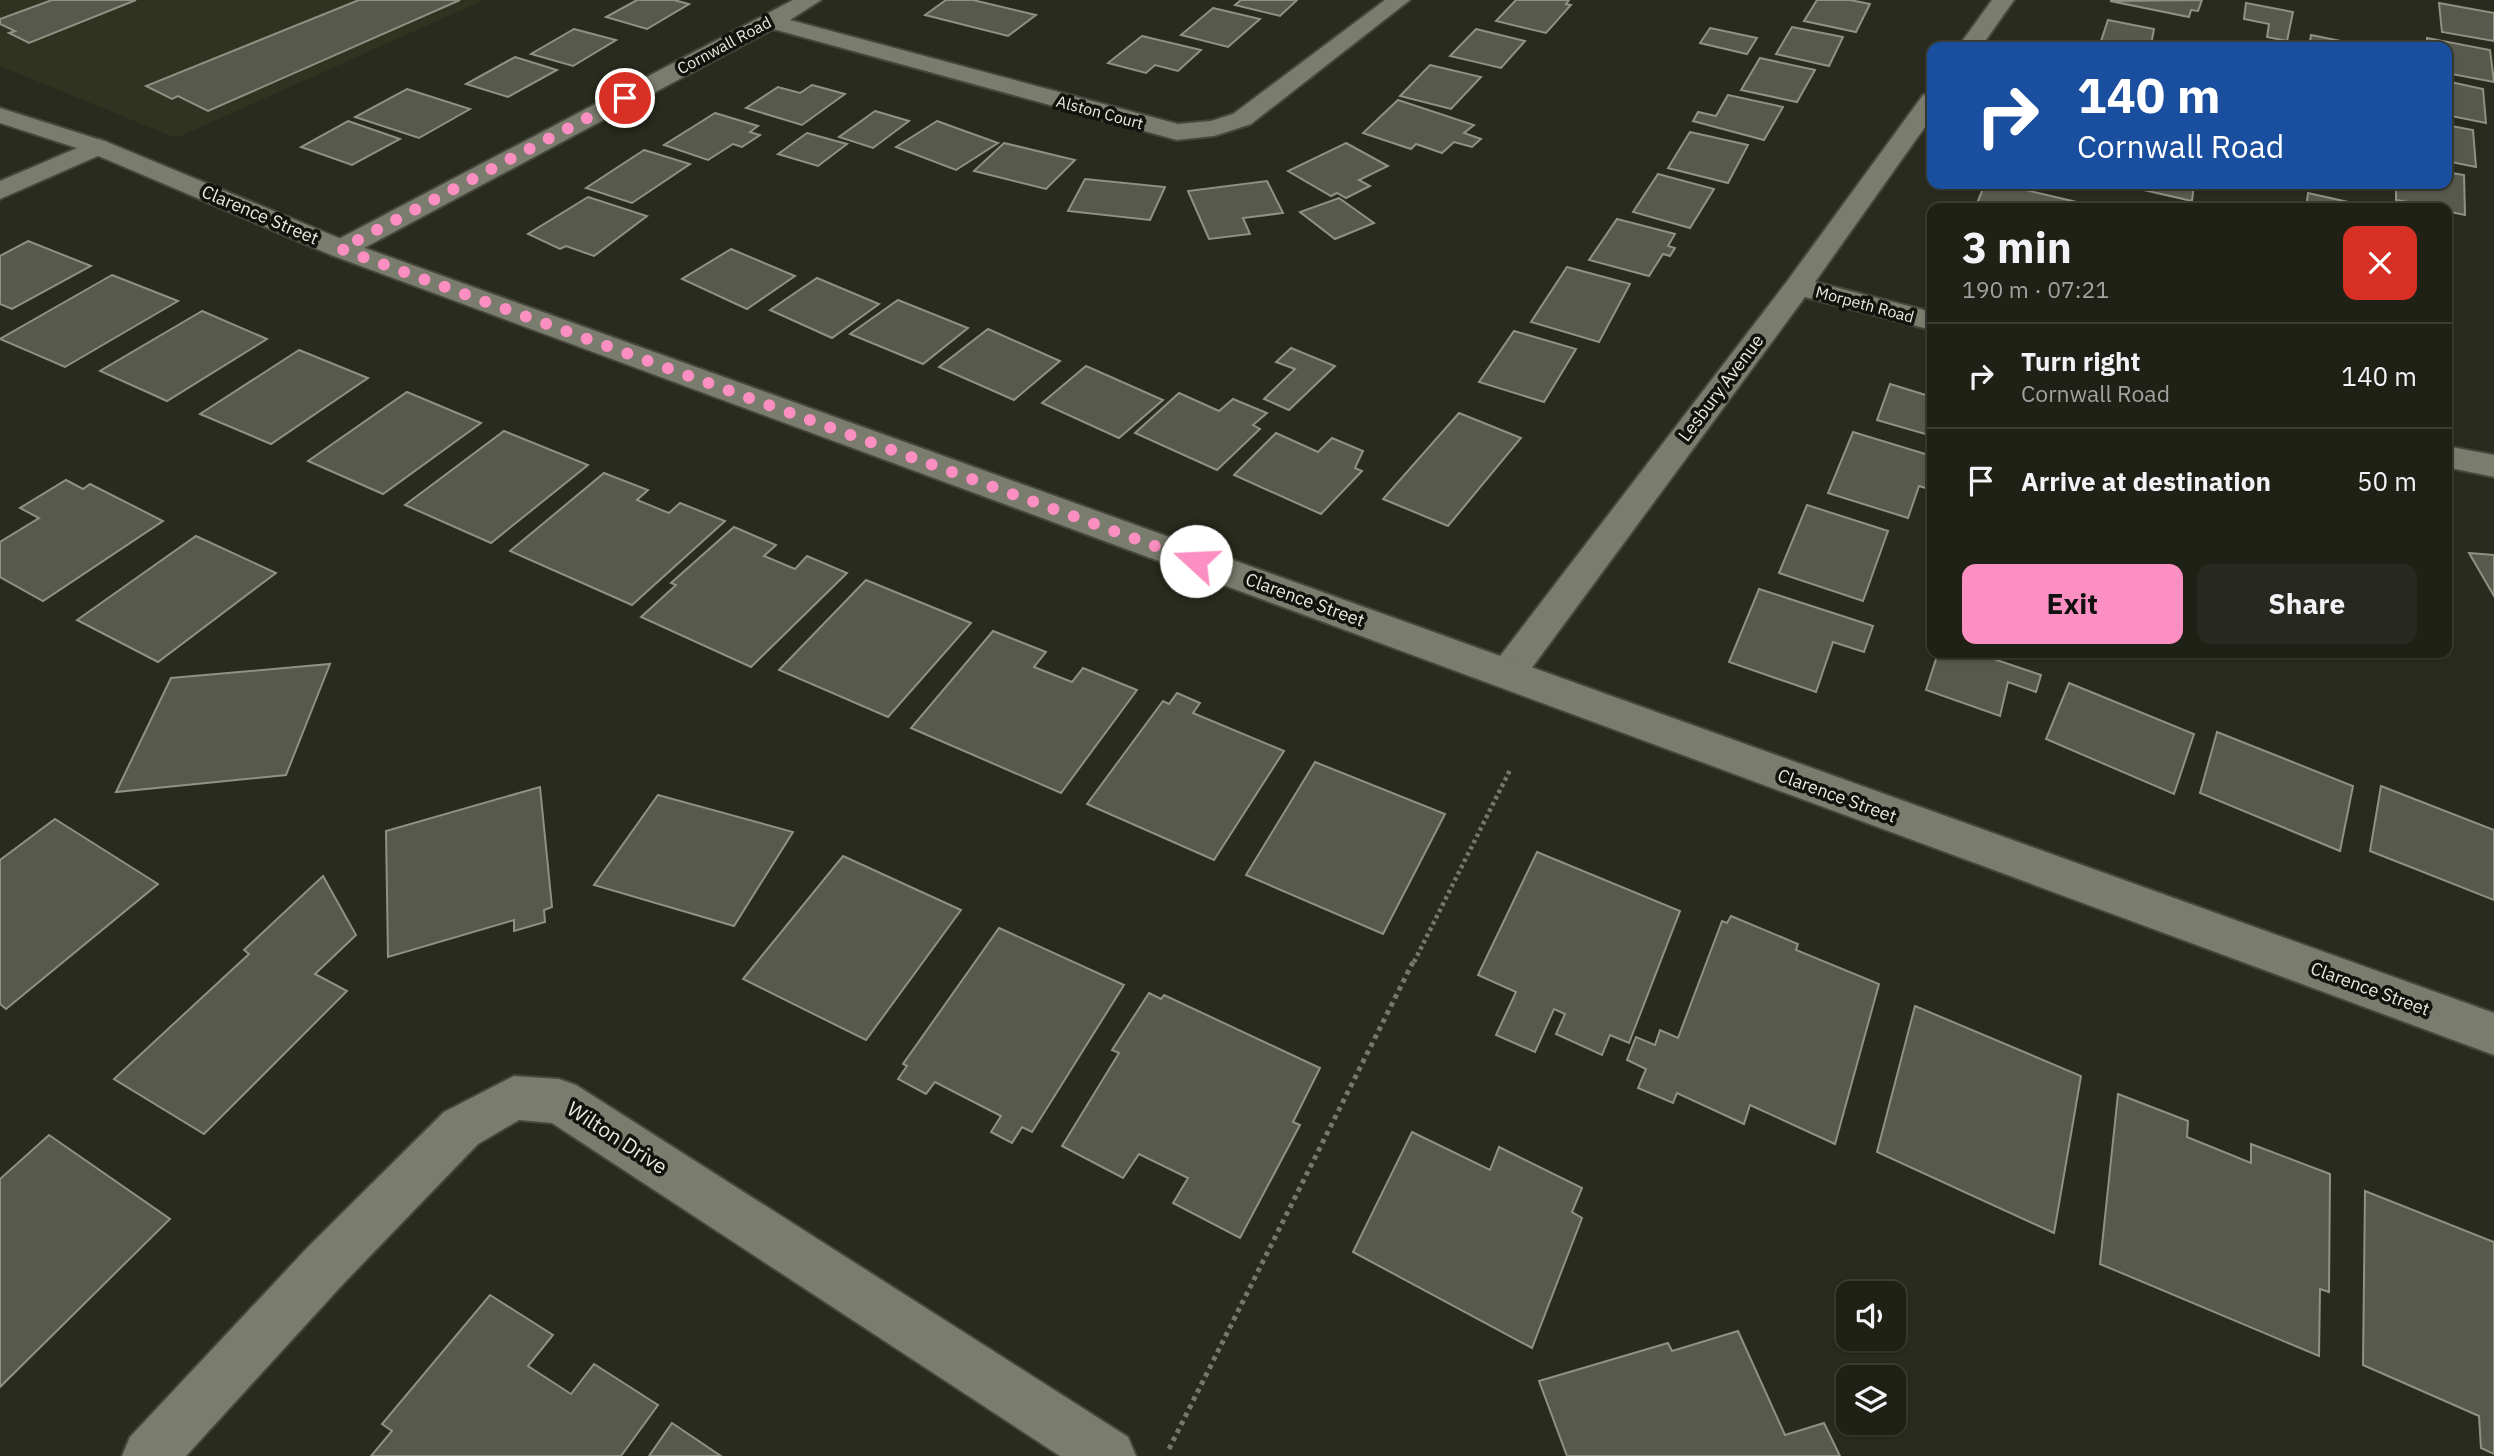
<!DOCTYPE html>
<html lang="en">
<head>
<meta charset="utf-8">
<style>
  :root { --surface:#1f2016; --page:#27281f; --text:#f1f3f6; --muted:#a1a3a1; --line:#3c3e35; --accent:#fc8fc1 }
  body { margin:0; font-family:"IBM Plex Sans",sans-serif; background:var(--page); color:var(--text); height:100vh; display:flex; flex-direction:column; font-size:26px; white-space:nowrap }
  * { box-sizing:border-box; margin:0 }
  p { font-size:23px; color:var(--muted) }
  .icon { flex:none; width:38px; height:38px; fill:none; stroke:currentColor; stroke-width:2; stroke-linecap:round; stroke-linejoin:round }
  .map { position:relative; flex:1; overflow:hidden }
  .sheet { position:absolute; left:1927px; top:203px; width:525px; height:455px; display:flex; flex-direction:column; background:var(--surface); border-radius:14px; box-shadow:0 2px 5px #0004,0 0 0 2px var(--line) }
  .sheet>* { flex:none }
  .hud { position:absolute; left:1927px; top:42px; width:525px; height:147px; border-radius:14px; box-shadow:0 2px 5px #0004,0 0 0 2px var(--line); background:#1a4fa0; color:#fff; overflow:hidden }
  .tools { position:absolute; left:1836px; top:1281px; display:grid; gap:14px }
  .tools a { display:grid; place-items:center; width:70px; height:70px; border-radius:14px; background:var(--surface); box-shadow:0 2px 5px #0004,0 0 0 2px var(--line); font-size:35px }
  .pin { position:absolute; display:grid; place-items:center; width:60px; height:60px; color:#fff; margin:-30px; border:4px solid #fff; border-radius:50%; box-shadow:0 2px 7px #0007 }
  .me { position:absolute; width:77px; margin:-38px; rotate:290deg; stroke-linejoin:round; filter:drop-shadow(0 0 5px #0008) }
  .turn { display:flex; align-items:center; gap:24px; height:147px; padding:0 35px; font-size:32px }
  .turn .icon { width:91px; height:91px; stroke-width:2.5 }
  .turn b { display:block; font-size:49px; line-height:60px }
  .round { display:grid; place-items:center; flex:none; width:74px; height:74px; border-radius:14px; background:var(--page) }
  .head { display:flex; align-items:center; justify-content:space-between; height:119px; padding:0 35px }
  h1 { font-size:42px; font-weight:800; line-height:52px }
  .action { display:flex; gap:14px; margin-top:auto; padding:14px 35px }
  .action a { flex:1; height:80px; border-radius:14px; background:var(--accent); color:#111; font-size:28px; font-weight:800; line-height:80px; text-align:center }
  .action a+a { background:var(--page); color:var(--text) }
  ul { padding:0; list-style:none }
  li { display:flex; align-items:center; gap:21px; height:105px; padding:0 35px; border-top:2px solid var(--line) }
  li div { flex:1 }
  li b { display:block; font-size:26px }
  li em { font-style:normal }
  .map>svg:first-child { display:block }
  .built { fill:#303320 }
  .building { fill:#56594b; stroke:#8f9183; stroke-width:2 }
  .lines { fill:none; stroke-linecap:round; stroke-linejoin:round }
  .street-casing { stroke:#45463c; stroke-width:4 }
  .secondary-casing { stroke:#45463c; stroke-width:4 }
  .path-far1 { stroke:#77786d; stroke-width:4.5; stroke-dasharray:3.5 3.5; stroke-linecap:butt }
  .path { stroke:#77786d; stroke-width:5; stroke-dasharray:4.5 4.5; stroke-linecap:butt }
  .street { fill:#7a7c6e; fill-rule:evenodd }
  .secondary { fill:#7a7c6e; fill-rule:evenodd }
  .route { stroke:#fc8fc1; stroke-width:12; stroke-dasharray:0 21.6 }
  .labels { text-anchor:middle; stroke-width:7; stroke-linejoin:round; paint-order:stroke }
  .far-street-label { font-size:16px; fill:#e8e9e1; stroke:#12130d }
  .street-label { font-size:18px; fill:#e8e9e1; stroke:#12130d }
  .near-street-label { font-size:21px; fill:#e8e9e1; stroke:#12130d }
</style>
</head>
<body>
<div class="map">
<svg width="2494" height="1456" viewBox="0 0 2494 1456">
  <rect width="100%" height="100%" fill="#292b1e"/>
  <path class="built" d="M0,0h484l-308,138 -176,-72z"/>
  <g class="building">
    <path d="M52,0h84l-107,43 -20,-10 6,-2 -15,-7v-5z"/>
    <path d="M359,0h101l-252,111 -30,-15 -6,3 -26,-13z"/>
    <path d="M637,0h37l15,4 -42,25 -41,-12z"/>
    <path d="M946,0h27l63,15 -28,21 -83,-21z"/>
    <path d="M1241,0h56l-17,16 -45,-11z"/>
    <path d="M1516,0h53l-3,4 5,1 -25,28 -50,-12z"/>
    <path d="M1817,0h33l20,4 -14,28 -52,-11z"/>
    <path d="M2202,0l-4,11 -7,-1 -2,7 -79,-16z"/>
    <path d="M2246,3l47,9 -6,29 -20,-4 2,-13 -25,-5z"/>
    <path d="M2439,3l55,10v28l-52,-9z"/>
    <path d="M1213,8l47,11 -32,28 -47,-12z"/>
    <path d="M2108,20l46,9 -3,16 10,2h-62z"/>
    <path d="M1792,27l51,10 -14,29 -53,-12z"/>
    <path d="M1710,28l47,10 -10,16 -47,-11z"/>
    <path d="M574,29l42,11 -43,26 -42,-12z"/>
    <path d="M1476,29l49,12 -24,27 -51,-12z"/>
    <path d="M2311,35l55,11v1h-57z"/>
    <path d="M1142,36l59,14 -23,21 -23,-6 -9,8 -38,-10z"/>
    <path d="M2427,38l63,12 4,32 -48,-9v-26h-19z"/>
    <path d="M515,57l42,13 -49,27 -42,-13z"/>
    <path d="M1760,58l55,12 -18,32 -56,-12z"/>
    <path d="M1430,65l51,12 -30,32 -51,-13z"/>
    <path d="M2446,81l37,8 3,34 -40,-8z"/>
    <path d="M812,85l33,9 -43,31 -56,-17 32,-21 22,6z"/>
    <path d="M407,89l63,20 -51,29 -64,-21z"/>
    <path d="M1728,95l55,12 -19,33 -71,-19 5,-9 18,4z"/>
    <path d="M1398,100l76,25 -10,8 17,6 -9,8 -18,-5 -12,11 -26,-9 -5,5 -48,-16z"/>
    <path d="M875,111l34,10 -36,27 -34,-11z"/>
    <path d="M715,113l43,13 -8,6 10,3 -18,12 -9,-3 -25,16 -44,-15z"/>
    <path d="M348,121l52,18 -48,26 -51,-18z"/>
    <path d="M937,121l61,22 -42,27 -60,-23z"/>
    <path d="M2446,125l27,5 3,37 -30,-6z"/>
    <path d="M1690,132l58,13 -20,38 -60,-15z"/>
    <path d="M807,133l40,11 -29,22 -40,-12z"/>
    <path d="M1004,143l71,17 -29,29 -72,-18z"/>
    <path d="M1346,143l42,23 -29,14 11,6 -24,12 -9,-5 -6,3 -43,-25z"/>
    <path d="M644,150l46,14 -58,39 -46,-15z"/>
    <path d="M2446,172l18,3 1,40 -19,-4v-3l-50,-8v-16h50z"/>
    <path d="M1658,174l56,15 -24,39 -57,-16z"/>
    <path d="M1085,179l80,8 -15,33 -82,-9z"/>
    <path d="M1267,181l16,32 -40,5 7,16 -41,5 -21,-48z"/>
    <path d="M1985,184h15l98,23 -123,1z"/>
    <path d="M2140,184h54l-2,17 -53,-12z"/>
    <path d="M2308,193l67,15h-69z"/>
    <path d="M588,197l59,19 -53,40 -28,-10 -6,3 -32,-15z"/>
    <path d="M1339,198l35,25 -39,16 -35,-27z"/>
    <path d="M1617,219l58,15 -7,12 7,2 -5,8 -7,-2 -14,22 -60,-16z"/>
    <path d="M2446,224l6,2 1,43 -7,-2z"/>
    <path d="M28,241l63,25 -79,43 -12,-5v-48z"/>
    <path d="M731,249l64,27 -48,33 -65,-30z"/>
    <path d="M1567,267l63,17 -31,58 -68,-20z"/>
    <path d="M112,275l66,26 -113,66 -65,-28z"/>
    <path d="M817,278l62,26 -47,34 -62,-28z"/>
    <path d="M898,300l70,28 -45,36 -73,-30z"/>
    <path d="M202,311l65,28 -100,62 -67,-30z"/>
    <path d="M988,329l72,32 -46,39 -75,-33z"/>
    <path d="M1514,331l62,18 -32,53 -65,-20z"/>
    <path d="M1291,348l44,18 -46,44 -25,-11 31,-30 -19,-7z"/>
    <path d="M299,350l69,28 -97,66 -71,-30z"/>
    <path d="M1086,366l77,34 -44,38 -77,-35z"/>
    <path d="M1890,384l39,12 3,-8v48l-55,-16z"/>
    <path d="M407,392l74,31 -98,71 -75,-33z"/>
    <path d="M1179,393l40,18 14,-12 34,14 -14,12 7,4 -43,41 -82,-37z"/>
    <path d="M1459,413l62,25 -73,88 -65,-27z"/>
    <path d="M504,431l84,34 -97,78 -86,-38z"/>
    <path d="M1853,432l79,24v34l-13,-4 -11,32 -80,-25z"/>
    <path d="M1276,433l42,19 14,-14 31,13 -8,17 7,3 -41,43 -87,-39z"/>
    <path d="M604,473l44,17 -11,10 32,13 11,-10 45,18 -93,84 -122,-54z"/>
    <path d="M66,480l17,9 7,-5 73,37 -120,80 -43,-24v-35l39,-24 -19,-10z"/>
    <path d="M1807,505l81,26 -25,70 -84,-28z"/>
    <path d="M734,527l42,18 -12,11 31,13 12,-13 40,17 -96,94 -110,-50 35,-32 -5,-2z"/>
    <path d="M196,536l80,37 -118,89 -81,-42z"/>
    <path d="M2469,553l25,2v41z"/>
    <path d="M866,580l105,43 -83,94 -109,-47z"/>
    <path d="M1759,589l114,37 -9,26 -31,-10 -17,50 -87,-30z"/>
    <path d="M993,631l53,21 -12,15 38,15 11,-14 54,22 -76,103 -150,-65z"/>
    <path d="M1938,653h38l65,22 -5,17 -28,-10 -8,34 -74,-26z"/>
    <path d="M330,664l-44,111 -170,17 55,-114z"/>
    <path d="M2069,683l125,51 -20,60 -128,-55z"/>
    <path d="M1177,693l23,10 -7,10 91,38 -70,109 -127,-56 76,-103 6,3z"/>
    <path d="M2217,732l136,54 -13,65 -140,-58z"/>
    <path d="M1315,762l130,52 -62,120 -137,-59z"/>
    <path d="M2381,786l113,44v70l-124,-49z"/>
    <path d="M540,787l12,120 -8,3 1,12 -31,9v-11l-126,37 -2,-126z"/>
    <path d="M658,795l135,37 -59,94 -140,-41z"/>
    <path d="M55,819l103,65 -152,125 -6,-5v-144z"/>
    <path d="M1537,852l143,59 -51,132 -19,-8 -8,20 -46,-21 9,-20 -11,-5 -19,43 -39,-17 20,-43 -38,-17z"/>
    <path d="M843,856l118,54 -95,130 -123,-61z"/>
    <path d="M323,876l33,59 -41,39 32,17 -143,143 -90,-55 135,-125 -5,-4z"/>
    <path d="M1731,916l67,28 -2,6 83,34 -44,160 -85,-39 -6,19 -67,-31 -4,10 -35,-15 8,-19 -19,-9 9,-23 19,8 5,-15 18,8 44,-117 5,2z"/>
    <path d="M999,928l125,57 -92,147 -10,-5 -10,16 -21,-11 10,-16 -66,-34 -9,12 -28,-15 9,-13 -4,-2z"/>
    <path d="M1149,993l12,6 3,-4 156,73 -27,54 7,3 -60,113 -67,-35 15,-25 -49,-24 -16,24 -61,-32 57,-93 -7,-3z"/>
    <path d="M1915,1006l166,70 -27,157 -177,-81z"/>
    <path d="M2118,1094l70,27 -1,16 64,26v-19l79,30 -1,118 -9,-3 -1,67 -219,-92z"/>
    <path d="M1412,1132l78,38 9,-23 83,41 -10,24 10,6 -50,130 -179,-96z"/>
    <path d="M49,1135l121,84 -170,168v-208z"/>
    <path d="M2365,1191l129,51v212l-13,-6 -2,-32 -116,-51z"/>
    <path d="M490,1295l63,40 -25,31 43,28 23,-30 64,41 -37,51h-250l21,-25 -10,-7z"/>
    <path d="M1738,1331l47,104 39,-12 16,33h-273l-28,-75 129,-38 4,8z"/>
    <path d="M672,1423l49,33h-72z"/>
  </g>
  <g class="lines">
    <g class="street-casing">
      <g id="street">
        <path d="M793,0h28l-31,20 388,104 33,-3 22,-7 152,-114h25l-159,124 -37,12 -37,4 -404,-111 -422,226h-20l-4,-6 4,-6z"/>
        <path d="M1992,0h22l-33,47h-23z"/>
        <path d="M1932,93v24l-117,165 117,30v18l-127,-33 -285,387 -13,4 -13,-4 -6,-10 6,-10 294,-384 135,-185z"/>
        <path d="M98,139l9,3 4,5 -4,5 -107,47v-18z"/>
        <path d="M2446,446l48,9v22l-48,-10z"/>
        <path d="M514,1076l45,3 17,6 552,352 8,19h-76l-508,-333 -33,-3 -41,24 -134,139 -158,173h-64l8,-19 178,-190 136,-135z"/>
      </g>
    </g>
    <g class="secondary-casing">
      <path id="secondary" d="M0,108l107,34 244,101 2143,770v42l-2163,-800 -242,-103 -89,-29z"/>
    </g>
    <path class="path-far1" d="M1414,962l97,-194"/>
    <path class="path" d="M1169,1449l245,-489"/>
    <use href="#street" class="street"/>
    <use href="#secondary" class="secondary"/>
  </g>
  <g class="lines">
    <path class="route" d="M625,98l-284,151 855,312"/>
  </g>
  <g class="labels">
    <g class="far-street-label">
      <text transform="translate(724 45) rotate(-28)" y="6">Cornwall Road</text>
      <text transform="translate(1100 112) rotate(15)" y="6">Alston Court</text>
      <text transform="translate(1865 304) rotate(15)" y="6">Morpeth Road</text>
    </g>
    <g class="street-label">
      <text transform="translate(260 215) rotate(23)" y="6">Clarence Street</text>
      <text transform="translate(1721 388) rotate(-53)" y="6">Lesbury Avenue</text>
      <text transform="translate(1305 600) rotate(20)" y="6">Clarence Street</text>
      <text transform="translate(1837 796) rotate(20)" y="6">Clarence Street</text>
      <text transform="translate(2370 989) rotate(20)" y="6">Clarence Street</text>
    </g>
    <g class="near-street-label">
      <text transform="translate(617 1138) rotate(33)" y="7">Wilton Drive</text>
    </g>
  </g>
</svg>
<div class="tools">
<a><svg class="icon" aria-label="sound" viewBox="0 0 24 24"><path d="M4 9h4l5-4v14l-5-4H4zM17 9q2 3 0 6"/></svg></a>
<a><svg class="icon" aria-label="layers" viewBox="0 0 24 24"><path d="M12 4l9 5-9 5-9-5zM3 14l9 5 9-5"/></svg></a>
</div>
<div class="pin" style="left:625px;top:98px;background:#d93025"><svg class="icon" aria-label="arrive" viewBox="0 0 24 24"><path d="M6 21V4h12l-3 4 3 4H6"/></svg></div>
<svg class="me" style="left:1196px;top:561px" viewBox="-20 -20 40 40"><circle r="19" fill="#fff"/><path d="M0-13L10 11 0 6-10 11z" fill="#fc8fc1"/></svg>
<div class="hud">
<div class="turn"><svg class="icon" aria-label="right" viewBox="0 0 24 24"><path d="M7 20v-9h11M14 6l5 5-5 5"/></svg><div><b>140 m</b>Cornwall Road</div></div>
</div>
<section class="sheet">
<div class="head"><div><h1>3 min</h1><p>190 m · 07:21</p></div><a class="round" style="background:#d93025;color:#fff"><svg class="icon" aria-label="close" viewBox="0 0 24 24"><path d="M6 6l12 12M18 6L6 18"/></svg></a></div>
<ul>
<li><svg class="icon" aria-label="right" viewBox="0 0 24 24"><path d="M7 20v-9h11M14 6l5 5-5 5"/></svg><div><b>Turn right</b><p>Cornwall Road</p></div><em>140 m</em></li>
<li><svg class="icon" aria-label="arrive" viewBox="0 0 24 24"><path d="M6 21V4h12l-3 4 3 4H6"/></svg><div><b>Arrive at destination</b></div><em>50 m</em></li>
</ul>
<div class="action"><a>Exit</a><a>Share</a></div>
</section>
</div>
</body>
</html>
